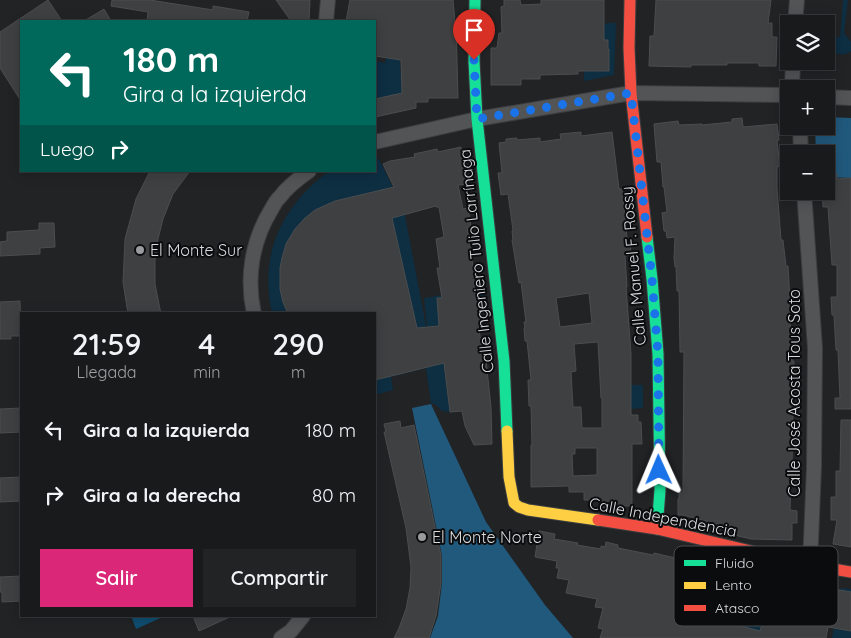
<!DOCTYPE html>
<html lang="es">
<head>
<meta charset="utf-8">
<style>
  :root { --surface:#191a1c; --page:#222325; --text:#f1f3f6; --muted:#9fa1a3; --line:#37383b; --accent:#db2777 }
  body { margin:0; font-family:Quicksand,sans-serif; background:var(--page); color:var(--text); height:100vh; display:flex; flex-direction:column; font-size:19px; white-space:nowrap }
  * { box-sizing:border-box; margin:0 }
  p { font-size:16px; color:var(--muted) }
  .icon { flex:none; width:28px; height:28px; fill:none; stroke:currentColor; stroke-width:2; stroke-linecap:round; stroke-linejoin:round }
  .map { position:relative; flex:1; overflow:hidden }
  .details { position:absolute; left:20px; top:312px; width:356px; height:305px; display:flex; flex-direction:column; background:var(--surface); border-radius:0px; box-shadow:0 2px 12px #0003,0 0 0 1px var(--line) }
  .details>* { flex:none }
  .guide { position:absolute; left:20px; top:20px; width:356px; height:152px; border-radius:0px; box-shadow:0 2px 12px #0003,0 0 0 1px var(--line); background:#00695c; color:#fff; overflow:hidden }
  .buttons { position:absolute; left:780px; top:15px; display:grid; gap:10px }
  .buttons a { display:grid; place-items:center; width:55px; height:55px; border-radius:0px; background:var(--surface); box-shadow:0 2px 12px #0003,0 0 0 1px var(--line); font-size:25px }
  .pin { position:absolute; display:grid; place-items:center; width:42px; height:42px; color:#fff; margin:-51px -21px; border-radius:50% 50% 50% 0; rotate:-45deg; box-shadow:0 0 5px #0007 }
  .pin .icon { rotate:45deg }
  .me { position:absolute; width:55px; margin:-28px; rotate:359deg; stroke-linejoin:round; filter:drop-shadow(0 0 4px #0008) }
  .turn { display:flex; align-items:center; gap:18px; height:105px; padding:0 20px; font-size:22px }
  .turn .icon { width:65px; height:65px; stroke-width:2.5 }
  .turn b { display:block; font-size:35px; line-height:42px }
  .then { display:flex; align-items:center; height:48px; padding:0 20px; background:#0003; gap:10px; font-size:19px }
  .eta { display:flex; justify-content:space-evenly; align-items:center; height:85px; text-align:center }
  .eta b { font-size:30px; font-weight:600; line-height:35px }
  .button { display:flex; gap:10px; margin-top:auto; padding:10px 20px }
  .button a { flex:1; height:58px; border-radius:0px; background:var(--accent); color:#fff; font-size:20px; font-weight:600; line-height:58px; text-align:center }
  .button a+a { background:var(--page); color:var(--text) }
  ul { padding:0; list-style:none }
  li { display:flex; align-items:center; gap:15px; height:65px; padding:0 20px }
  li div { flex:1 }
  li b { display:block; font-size:19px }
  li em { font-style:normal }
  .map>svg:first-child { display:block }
  .green { fill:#0e2e42 }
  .forest { fill:#21597c }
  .water { fill:#0f4e71 }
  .building { fill:#3e4042; stroke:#4b4d4f; fill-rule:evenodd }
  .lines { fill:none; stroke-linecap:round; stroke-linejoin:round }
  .street-casing { stroke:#3c3e40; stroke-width:16 }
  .fast-casing { stroke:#3c3e40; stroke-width:13 }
  .slow-casing { stroke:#3c3e40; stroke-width:13 }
  .jam-casing { stroke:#3c3e40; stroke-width:13 }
  .street { stroke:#525455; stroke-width:14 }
  .fast { stroke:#16e098; stroke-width:11 }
  .slow { stroke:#ffcf43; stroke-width:11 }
  .jam { stroke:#f24e42; stroke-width:11 }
  .route { stroke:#1a73e8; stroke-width:9; stroke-dasharray:0 16.2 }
  .poi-dot { fill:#999b9d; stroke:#0b0c0e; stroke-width:2 }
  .labels { text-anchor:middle; stroke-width:4; stroke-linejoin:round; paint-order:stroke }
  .poi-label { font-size:16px; fill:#d9dcde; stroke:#0b0c0e; text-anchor:start }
  .street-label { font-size:16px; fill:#d9dcde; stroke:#0b0c0e }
  .key { fill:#0b0c0e; stroke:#494a4c; stroke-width:1 }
  .key-label { font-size:14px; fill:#d9dcde }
</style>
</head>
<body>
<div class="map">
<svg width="851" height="638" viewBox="0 0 851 638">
  <rect width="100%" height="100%" fill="#212325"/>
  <g class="green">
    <path d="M843,0h5l-4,33 7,9v9c-7,6 -17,4 -21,-4l1,-9 9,-1z"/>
    <path d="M608,23h8l-2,52 -30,6 -1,-51 23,-6z"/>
    <path d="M386,58l14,2 2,33 -27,6 1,-38 9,2z"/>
    <path d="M379,159l23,47 3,10 25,131 17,6 -3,16 6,43 -8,-1 -7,-7h-4l-5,-36 -35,9 2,13 -18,5v-81h-103c-10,-47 0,-86 33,-122 7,-7 18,-18 27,-21 4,-1 9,0 12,0 10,0 21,0 31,0v-11z"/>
    <path d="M485,288l3,25 -7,1 -2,-13h-3l-1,-6 -38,3v13l11,-1 2,14 -23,3 -3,-29z"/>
    <path d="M630,385h13v23l-12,1z"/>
    <path d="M769,572l11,3 -11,51 -9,5 -25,1 12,-52h5l-6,23 20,6v-26z"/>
    <path d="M841,588l10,1v49h-19z"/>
  </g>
  <g class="forest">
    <path d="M826,117l25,1v60l-25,-1v-23h-10l-1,-28h11z"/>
    <path d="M431,404l55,118 59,83 28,33h-143l8,-22 4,-33v-27l-30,-148z"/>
  </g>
  <path class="water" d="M131,616h34l-29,13z"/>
  <g class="building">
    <path d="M48,0l14,21h-41v80l-21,-33v-36z"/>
    <path d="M112,0h38l63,10v-4l36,6 -2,9h-100l1,-9 -37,-6z"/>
    <path d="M276,0h34l-1,21h-18z"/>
    <path d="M350,0h103l2,22h1l2,76h-30v4h-12v6l-41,9v-18l27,-6 -1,-33 -26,-4v-35h-29z"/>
    <path d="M504,0h16l1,5 20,-1v-4h63v40h4v9h1v22h-31v3l-38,1v4h-19v6h-30v-37h6l2,-15h3l-1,-26 3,-1z"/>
    <path d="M656,0h115l-3,23h4v14h5l-1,29h-17v-3h-32v2h-36v2l-42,-1 1,-30h4z"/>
    <path d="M104,9l7,12h-27z"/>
    <path d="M742,118l1,9 34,-3 2,16 -2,1 3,25 -3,1v21l4,52h2l3,26h2l3,53 -1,1 2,41h2l-2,103h7l-1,17 -7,-1 -1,30 7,1v12h-5v17l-41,-1 -17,-4 1,-6 -52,-14h-5v-16h1v-6h4l1,-141h-4l-1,-61h-2l-1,-25 -1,1 -1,-9 1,-21 -8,1 -1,-7h-2l-2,-18 5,-1 -3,-25h-1l-2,-25h-4l-3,-38 24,-3 1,4 23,-1v1l30,-3v-3z"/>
    <path d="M581,132v4l31,-4 7,57h3l5,49 1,4h2l1,13 -6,1 2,31h-1l5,67v61h7v7h3l1,22h-10v62h-12l-1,5 -18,-4v-7h-17v-8h-15v-6l-38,1v-42h1l-1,-39h-2l-1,-26h3l-4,-39h-2l-1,-13h1l-1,-6h2l-5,-40 -2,1 -7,-43h1l-1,-9 1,-1 -5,-36 -7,1 -3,-22h4l-3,-30 7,-1v-3l11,-1v2l23,-2v4l21,-3 -1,-5zM589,293l3,30 -32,4 -4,-29zM598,342l3,56h1v30h-20l-1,-21h-8l-2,-35 5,-1 -2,-27zM575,448h22v27l-24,1 -1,-22h3z"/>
    <path d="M461,147l7,37 -10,1 5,24 5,-1 3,19h-4l8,53 -1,1 2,20h3l3,19 -4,1 4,30h2l1,9h1l5,47 1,37 -18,1 -9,-19 -3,-15 -12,1 -6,-49 -69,17v-66h-87l-5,-12 -3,-13v-21l2,-10 4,-14 9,-15 10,-11 10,-8 20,-9 59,-14 -11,-23 7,-3 25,-4 -1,-3 23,-5 1,3zM436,206v1h3l5,30 -8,2 4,29h-3l5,30h-5l2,28 -22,2 -25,-110z"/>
    <path d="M150,171h40l-17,23 -10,25 -5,20 -3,21v24l6,30h-33l-5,-32 2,-43 11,-40z"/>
    <path d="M837,174v5l14,-1v231h-16v-11h5l-2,-48h-2l-2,-35h-2l-1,-18h6v-32h-5l-4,-58h-5l-1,-16h4v-16z"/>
    <path d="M39,223h15l1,24 -15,1v6l-40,2v-14l7,-1v-9l32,-2z"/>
    <path d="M20,301l1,35h-10v3h-11v-37z"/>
    <path d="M21,408v24l-21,1v-24z"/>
    <path d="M841,420h10v127l-18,-3 4,-24h-6v-23h5v-26h4z"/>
    <path d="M400,421l1,7 13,-3 27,131v27l-5,33 -7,22h-35l5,-10 7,-19 4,-21 1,-21 -5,-39 -22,-96h2l-2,-8z"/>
    <path d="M21,477v24l-21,1v-24z"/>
    <path d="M539,531l16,3 -1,5 24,4 -1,2 24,4v-3l4,1 1,-5 12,3v3l35,7 1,-2 30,7 -1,1 30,8 -1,4 39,9 1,-2 57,12v-3l7,1 1,-4 34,6v39l-23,-4 -2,11h-226l3,-9 -5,-1 5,-20 -8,-1 2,-8 -31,-6 3,-13 -12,-2 2,-10h-3l1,-7 -22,-4zM742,603l24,6 -6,22 -23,-6z"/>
    <path d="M21,576v25l-19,1v-10h-2v-15z"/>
    <path d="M193,616h39l-33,15z"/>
  </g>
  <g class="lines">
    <g class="street-casing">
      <g id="street">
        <path d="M326,21l2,-21"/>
        <path d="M795,24l2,-24"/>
        <path d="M792,89l1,-28"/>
        <path d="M826,97l25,1"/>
        <path d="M800,126l1,28"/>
        <path d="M375,142l102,-23 154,-26 158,2"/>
        <path d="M804,191l11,157 -1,119 -4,98"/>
        <path d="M254,314c-8,-36 -2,-73 17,-104 3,-5 5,-10 9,-13 7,-10 19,-19 29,-26"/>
        <path d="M281,638l10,-7 12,-15"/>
      </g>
    </g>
    <g class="fast-casing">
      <g id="fast">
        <path d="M475,0l-1,61 3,58 27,242 3,70"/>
        <path d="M647,237l5,42 6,75 2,136 -3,39"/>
      </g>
    </g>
    <g class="slow-casing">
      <path id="slow" d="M507,431l2,46 5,26 5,4 9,3 70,10"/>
    </g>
    <g class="jam-casing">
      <g id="jam">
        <path d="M630,0l-1,48 2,45 16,144"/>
        <path d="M598,520l59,9 153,36 41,7"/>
      </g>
    </g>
    <use href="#street" class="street"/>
    <use href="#fast" class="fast"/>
    <use href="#slow" class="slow"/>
    <use href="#jam" class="jam"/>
  </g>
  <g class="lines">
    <path class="route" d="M474,60l3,59 154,-26 21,186 6,75 1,116"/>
  </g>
  <g class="poi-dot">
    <circle cx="140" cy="250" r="5"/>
    <circle cx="422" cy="537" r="5"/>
  </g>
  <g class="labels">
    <g class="poi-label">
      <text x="150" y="256">El Monte Sur</text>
      <text x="432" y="543">El Monte Norte</text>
    </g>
    <g class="street-label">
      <text transform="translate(476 261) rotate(-96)" y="6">Calle Ingeniero Tulio Larrínaga</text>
      <text transform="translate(633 266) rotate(-95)" y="6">Calle Manuel F. Rossy</text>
      <text transform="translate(794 393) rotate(-90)" y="6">Calle José Acosta Tous Soto</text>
      <text transform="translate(663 517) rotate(11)" y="6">Calle Independencia</text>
    </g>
  </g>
  <rect x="674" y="546" width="164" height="80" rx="8" class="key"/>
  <rect x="684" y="560" width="22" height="6" fill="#16e098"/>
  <rect x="684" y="582" width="22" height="7" fill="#ffcf43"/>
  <rect x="684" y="605" width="22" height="6" fill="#f24e42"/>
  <g class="key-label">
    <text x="715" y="568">Fluido</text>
    <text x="715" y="590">Lento</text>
    <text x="715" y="613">Atasco</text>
  </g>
</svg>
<div class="buttons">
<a><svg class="icon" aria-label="layers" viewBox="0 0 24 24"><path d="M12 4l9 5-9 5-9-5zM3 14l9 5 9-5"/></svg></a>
<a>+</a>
<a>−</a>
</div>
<div class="pin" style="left:474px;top:60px;background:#d93025"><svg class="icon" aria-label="arrive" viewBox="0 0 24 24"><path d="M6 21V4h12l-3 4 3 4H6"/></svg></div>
<svg class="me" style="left:659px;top:470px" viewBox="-20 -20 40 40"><path d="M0-17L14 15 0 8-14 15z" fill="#1a73e8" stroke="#fff" stroke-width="4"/></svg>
<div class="guide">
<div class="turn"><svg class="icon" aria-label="left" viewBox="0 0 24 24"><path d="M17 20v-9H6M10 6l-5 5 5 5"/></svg><div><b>180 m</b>Gira a la izquierda</div></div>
<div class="then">Luego<svg class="icon" aria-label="right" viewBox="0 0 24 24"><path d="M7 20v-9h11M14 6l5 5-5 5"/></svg></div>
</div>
<section class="details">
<div class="eta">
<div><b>21:59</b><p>Llegada</p></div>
<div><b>4</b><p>min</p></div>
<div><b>290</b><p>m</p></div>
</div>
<ul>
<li><svg class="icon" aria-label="left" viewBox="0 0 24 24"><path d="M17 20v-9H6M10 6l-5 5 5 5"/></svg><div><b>Gira a la izquierda</b></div><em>180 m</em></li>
<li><svg class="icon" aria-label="right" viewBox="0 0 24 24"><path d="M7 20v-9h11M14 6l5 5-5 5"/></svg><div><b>Gira a la derecha</b></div><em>80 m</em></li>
</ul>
<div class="button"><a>Salir</a><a>Compartir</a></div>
</section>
</div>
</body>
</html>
